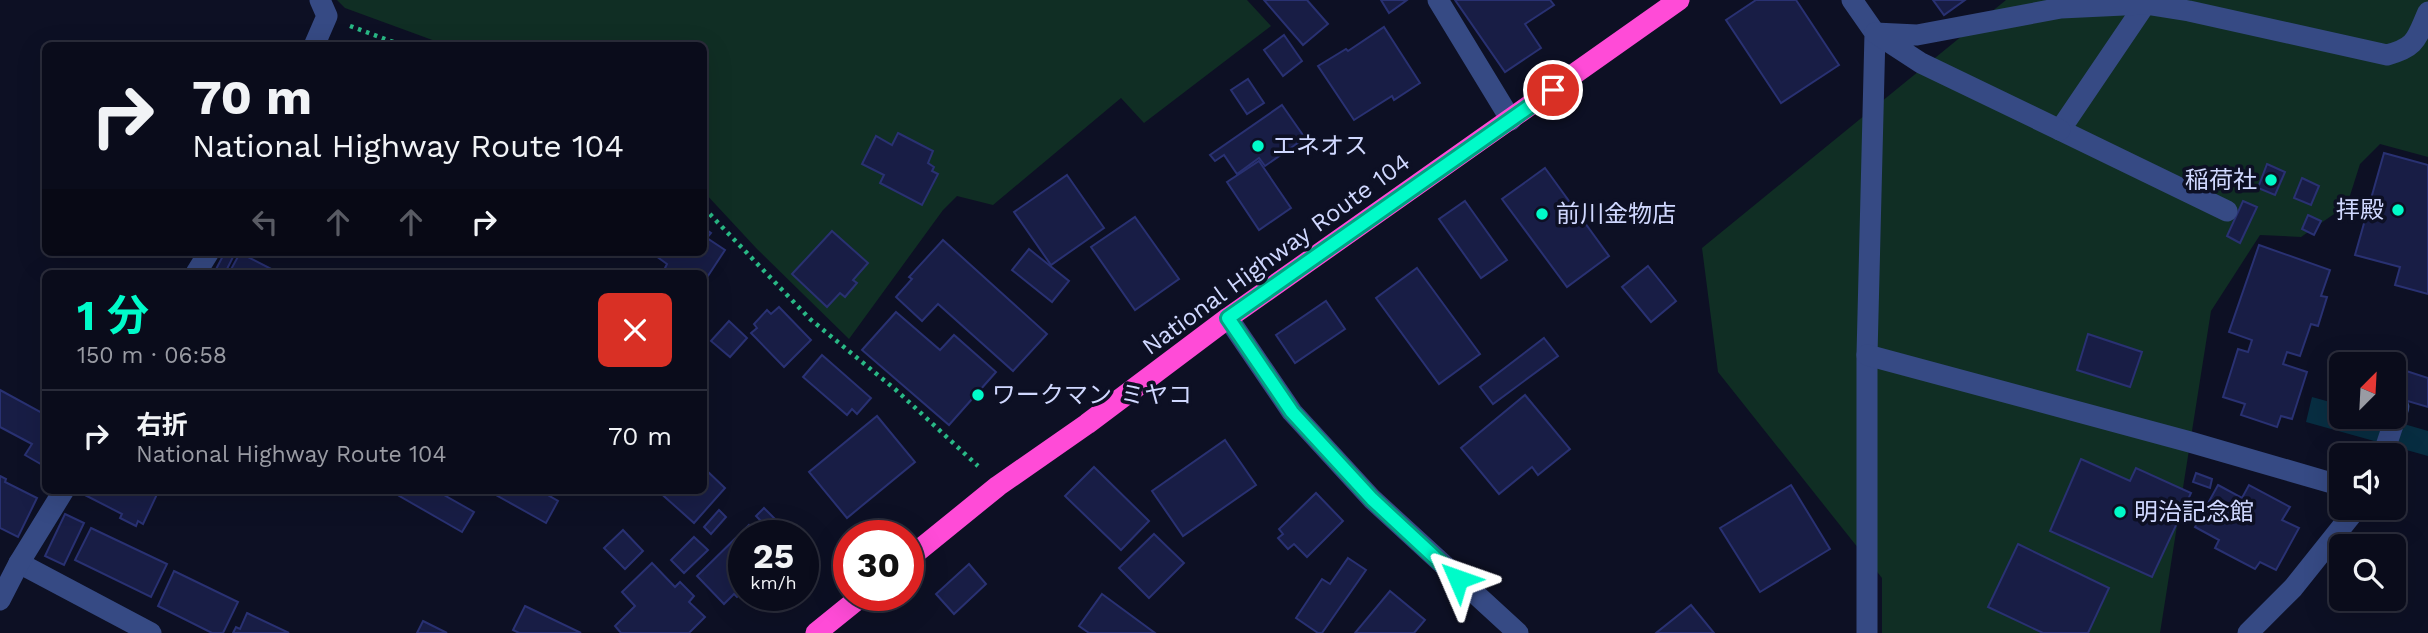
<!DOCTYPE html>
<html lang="ja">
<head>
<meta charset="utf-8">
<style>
  :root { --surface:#0a0c1b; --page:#131524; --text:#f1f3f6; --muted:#999ba3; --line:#2a2c3a; --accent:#00fbc9 }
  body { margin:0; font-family:"Work Sans","Noto Sans JP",sans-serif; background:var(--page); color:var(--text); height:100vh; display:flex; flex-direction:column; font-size:26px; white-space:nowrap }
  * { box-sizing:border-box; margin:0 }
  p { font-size:23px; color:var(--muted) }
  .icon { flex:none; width:38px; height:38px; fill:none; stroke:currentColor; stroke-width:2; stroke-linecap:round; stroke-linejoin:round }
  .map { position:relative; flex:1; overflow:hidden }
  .sheet { position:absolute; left:42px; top:270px; width:665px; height:224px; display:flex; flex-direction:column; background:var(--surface); border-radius:10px; box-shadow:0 7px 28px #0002,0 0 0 2px var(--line) }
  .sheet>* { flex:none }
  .banner { position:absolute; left:42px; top:42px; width:665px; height:214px; border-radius:10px; box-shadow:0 7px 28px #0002,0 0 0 2px var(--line); background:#0a0c1b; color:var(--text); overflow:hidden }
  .needle { width:46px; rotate:24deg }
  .fabs { position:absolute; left:2329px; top:352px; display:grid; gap:14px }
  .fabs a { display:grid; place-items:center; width:77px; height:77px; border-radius:10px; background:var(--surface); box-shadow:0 7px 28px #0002,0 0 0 2px var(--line); font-size:35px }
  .speed { position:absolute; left:728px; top:520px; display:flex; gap:14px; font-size:35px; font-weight:700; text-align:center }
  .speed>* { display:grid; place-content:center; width:91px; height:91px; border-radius:50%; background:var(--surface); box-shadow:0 7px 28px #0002,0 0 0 2px var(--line); line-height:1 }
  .speed small { font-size:18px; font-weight:400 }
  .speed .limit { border:10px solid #d22; background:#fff; color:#111 }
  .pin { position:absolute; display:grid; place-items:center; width:60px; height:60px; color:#fff; margin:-30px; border:4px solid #fff; border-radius:50%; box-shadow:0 2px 7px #0007 }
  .me { position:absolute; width:77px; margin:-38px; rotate:313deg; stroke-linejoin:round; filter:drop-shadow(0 0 5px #0008) }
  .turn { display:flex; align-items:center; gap:24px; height:147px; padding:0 35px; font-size:32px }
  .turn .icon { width:91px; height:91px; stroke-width:2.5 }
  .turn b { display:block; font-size:49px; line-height:60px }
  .lanes { display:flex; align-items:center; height:66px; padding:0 35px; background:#0003; justify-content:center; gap:35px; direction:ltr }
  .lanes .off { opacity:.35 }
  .round { display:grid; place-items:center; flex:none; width:74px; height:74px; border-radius:10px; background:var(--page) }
  .head { display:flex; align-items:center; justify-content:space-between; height:119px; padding:0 35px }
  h1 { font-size:42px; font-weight:700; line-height:52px; color:var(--accent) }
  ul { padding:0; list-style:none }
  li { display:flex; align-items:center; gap:21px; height:91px; padding:0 35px; border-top:2px solid var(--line) }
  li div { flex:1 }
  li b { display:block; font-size:26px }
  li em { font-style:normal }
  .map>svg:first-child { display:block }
  .green { fill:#102e24 }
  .water { fill:#082e42 }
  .building { fill:#181d45; stroke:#293172; stroke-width:2 }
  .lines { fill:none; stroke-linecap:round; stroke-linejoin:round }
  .path { stroke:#29b986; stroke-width:4.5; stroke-dasharray:3.5 5; stroke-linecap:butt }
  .minor { stroke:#364a84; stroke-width:21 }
  .highway { stroke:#ff4bd7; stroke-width:21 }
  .route-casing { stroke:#00a383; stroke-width:18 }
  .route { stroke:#00fbc9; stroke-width:12 }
  .poi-dot { fill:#00fbc9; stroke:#0d1024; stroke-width:2.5 }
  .labels { text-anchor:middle; stroke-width:7; stroke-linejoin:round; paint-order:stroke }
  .poi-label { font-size:24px; fill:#d0d8ff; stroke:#0d1024; text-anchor:start }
  .street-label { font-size:24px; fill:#d0d8ff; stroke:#0d1024 }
</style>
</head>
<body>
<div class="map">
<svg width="2428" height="633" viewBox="0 0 2428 633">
  <rect width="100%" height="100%" fill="#0d1024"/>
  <g class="green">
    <path d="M337,0h910l24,26 -127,97 -23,-25 -128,107 -36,-9 -14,14 -94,129 -92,-90 -53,-57v-146l-258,-1 -101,-37z"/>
    <path d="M2006,0h422v157l-48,-13 -20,20 -13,41 -46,32 -41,-2 -49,76 -51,322h-278v-55l-164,-206 -16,-124z"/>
  </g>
  <path class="water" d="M2312,397l29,8 1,11 38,1 48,14v25l-122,-34z"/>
  <g class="building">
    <path d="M1264,0h43l21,24 -25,21z"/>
    <path d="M1381,0h26l-18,13z"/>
    <path d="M1455,0h95l4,5 -29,19 16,24 -36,24z"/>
    <path d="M1756,0h40l43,65 -58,38 -55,-83z"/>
    <path d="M1933,0h32l-21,15z"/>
    <path d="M1384,27l36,56 -26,17 -2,-4 -38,24 -36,-54 28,-17 2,2z"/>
    <path d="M1284,35l18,26 -19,15 -19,-26z"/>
    <path d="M1248,79l16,24 -17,11 -16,-24z"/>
    <path d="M1282,105l23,33 -40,28 -6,-8 -22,16 -13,-19 -9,6 -5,-6z"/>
    <path d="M898,133l35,18 -5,12 6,4 -2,4 6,3 -16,31 -42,-22 4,-8 -22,-11 14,-28 16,9z"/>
    <path d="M2384,153l44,12v129l-33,-9 5,-18 -45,-12z"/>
    <path d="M1259,161l32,47 -32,22 -32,-48z"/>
    <path d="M2267,164l18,8 -10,23 -17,-7z"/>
    <path d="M1545,168l64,88 -42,31 -65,-88z"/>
    <path d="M1067,175l37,53 -53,37 -37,-53z"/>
    <path d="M2302,178l17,8 -8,19 -17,-7z"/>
    <path d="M1465,201l42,59 -26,18 -42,-59z"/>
    <path d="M2243,201l14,6 -17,36 -13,-7z"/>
    <path d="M2308,215l13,6 -7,14 -12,-6z"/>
    <path d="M1135,217l44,62 -44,31 -44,-63z"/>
    <path d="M704,228l7,5 -4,5 18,12 -21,32v-9h-32l-7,-5 2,-4 -11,-8v-4h48z"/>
    <path d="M832,231l36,32 -15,17 4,3 -12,14 -5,-4 -13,14 -35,-33z"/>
    <path d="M943,240l104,94 -34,37 -75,-67 -16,17 -26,-24 16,-18 -3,-2z"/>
    <path d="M2259,245l71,25 -9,26 6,1 -9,29 -7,-2 -11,32 -13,-4 -4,12 24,8 -15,47 -11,-3 -4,11 -36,-12 4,-11 -22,-7 15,-48 10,3 4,-12 -23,-8z"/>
    <path d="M1029,249l40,32 -17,21 -40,-32z"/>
    <path d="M225,252l10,1 -10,20h-11z"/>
    <path d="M240,253l39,20h-50z"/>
    <path d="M1648,266l28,35 -25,21 -29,-35z"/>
    <path d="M1417,268l63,86 -41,30 -63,-86z"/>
    <path d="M1326,301l19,28 -50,34 -19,-28z"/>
    <path d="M779,307l32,33 -27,27 -33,-34 6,-5 -3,-4 13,-14 4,4z"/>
    <path d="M896,312l44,38 14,-15 42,37 -47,53 -87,-75z"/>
    <path d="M729,321l18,17 -17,19 -19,-16z"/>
    <path d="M2088,334l54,18 -12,35 -53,-17z"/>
    <path d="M1544,338l14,18 -65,48 -13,-17z"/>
    <path d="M822,355l49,43 -14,16 -5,-5 -5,6 -44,-38z"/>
    <path d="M2394,367l34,11v29l-34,-10z"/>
    <path d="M0,390l46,25v52l-21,-12 7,-11 -32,-17z"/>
    <path d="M1525,395l45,54 -32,26 -6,-8 -33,27 -38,-46z"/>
    <path d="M877,416l38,46 -68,56 -38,-46z"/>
    <path d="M1225,440l31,45 -73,51 -31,-45z"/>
    <path d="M2081,459l49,22 6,-13 55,25 -39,84 -102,-46z"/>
    <path d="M1094,467l55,54 -28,29 -56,-54z"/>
    <path d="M704,468l21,20 -31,35 -37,-33h47z"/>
    <path d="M2196,473l16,6 -2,9 -17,-6z"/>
    <path d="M0,476l6,3 -1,3 32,16 -19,39 -18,-9z"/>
    <path d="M1791,485l39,64 -70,43 -40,-64z"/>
    <path d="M2218,485l24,13 7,-13 41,22 -8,13 17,8 -23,42 -16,-8 -5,7 -40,-21 4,-8 -24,-13z"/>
    <path d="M83,490h76l-16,34 -5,-3 -2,5 -16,-8 2,-4 -41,-21z"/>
    <path d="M389,490h46l39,22 -12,20z"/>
    <path d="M487,490h52l19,11 -12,22z"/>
    <path d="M1316,493l27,28 -36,36 -13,-13 -6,5 -10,-11 5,-4 -4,-5z"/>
    <path d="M764,508l13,13 -8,8 -13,-13z"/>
    <path d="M719,510l7,7 -15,17 -7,-7z"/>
    <path d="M65,514l19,9 -20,42 -19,-9z"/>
    <path d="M749,525l11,11h-16v55l-7,6 -3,-3 -10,10 -27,-28z"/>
    <path d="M91,528l76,36 -16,33 -76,-37z"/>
    <path d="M623,530l20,21 -18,18 -21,-21z"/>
    <path d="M1154,534l30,29 -35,35 -30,-30z"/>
    <path d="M694,537l14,13 -24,23 -13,-13z"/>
    <path d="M2018,544l91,44 -21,45h-45l-55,-26z"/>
    <path d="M1348,558l18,12 -44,63h-4l-22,-15 26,-39 8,5z"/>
    <path d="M652,563l23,24 5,-5 14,14 -5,6 16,15 -16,16h-68l-6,-7 20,-20 -13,-14z"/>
    <path d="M969,564l17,20 -32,30 -18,-20z"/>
    <path d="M174,571l64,31 -15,31h-11l-54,-27z"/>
    <path d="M1390,591l35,29 -11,13h-59z"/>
    <path d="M1102,594l53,39h-66l-10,-7z"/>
    <path d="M1691,605l23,28h-58z"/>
    <path d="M525,606l56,27h-62l-6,-3z"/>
    <path d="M247,613l42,20h-56l3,-6 4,2z"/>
    <path d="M423,621l24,12h-30z"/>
  </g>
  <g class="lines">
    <g class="path">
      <path d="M350,26l54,20"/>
      <path d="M704,208l106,111 86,71 82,76"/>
    </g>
    <g class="minor">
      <path d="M1438,0l73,120"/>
      <path d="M1852,0l23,33 -8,322v278"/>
      <path d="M2148,0l-88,130 167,81"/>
      <path d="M314,46l13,-30 -7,-16"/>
      <path d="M2060,130l-139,-67 -46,-30 42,2 144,-27 84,-4 44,7 198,44c30,-8 29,-16 41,-43"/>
      <path d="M196,273l13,-21"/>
      <path d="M1228,318l64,94 80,87 146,134"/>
      <path d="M1867,355l323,87 152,44"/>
      <path d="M2383,455l16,-48"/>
      <path d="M19,563l132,70"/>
      <path d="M0,600l19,-37 45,-73"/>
      <path d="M2248,633l45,-45 64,-80"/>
    </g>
    <g class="highway">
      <path d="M908,559l90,-73 89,-62 141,-106 451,-318"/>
      <path d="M816,633l47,-38"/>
    </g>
  </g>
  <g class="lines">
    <g class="route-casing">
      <path id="route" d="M1458,579l-86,-80 -80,-87 -64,-94 325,-228"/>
    </g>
    <use href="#route" class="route"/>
  </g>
  <g class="poi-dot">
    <circle cx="1258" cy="146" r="7"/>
    <circle cx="2271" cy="180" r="7"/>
    <circle cx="2398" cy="210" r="7"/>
    <circle cx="1542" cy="214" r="7"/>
    <circle cx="978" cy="395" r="7"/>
    <circle cx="2120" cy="512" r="7"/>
  </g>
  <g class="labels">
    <g class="poi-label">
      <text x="1272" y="154">エネオス</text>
      <text x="2257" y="188" text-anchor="end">稲荷社</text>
      <text x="2384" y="218" text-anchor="end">拝殿</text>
      <text x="1556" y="222">前川金物店</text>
      <text x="992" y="403">ワークマン ミヤコ</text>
      <text x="2134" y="520">明治記念館</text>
    </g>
    <g class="street-label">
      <text transform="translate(1276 254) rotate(-36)" y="8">National Highway Route 104</text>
    </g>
  </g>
</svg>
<div class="fabs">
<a><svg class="needle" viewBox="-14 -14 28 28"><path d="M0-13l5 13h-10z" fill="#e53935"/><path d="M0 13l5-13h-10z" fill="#999ba3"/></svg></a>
<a><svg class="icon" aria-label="sound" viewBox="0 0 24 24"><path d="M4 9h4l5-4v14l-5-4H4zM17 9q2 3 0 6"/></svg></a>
<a><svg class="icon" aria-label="search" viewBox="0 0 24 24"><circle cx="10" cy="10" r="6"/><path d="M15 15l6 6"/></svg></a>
</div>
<div class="speed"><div>25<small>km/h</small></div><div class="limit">30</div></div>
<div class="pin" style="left:1553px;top:90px;background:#d93025"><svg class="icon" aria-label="arrive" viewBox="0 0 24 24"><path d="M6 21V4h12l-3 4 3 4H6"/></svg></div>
<svg class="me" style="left:1458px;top:579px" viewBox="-20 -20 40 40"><path d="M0-17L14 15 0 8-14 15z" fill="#00fbc9" stroke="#fff" stroke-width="4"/></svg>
<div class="banner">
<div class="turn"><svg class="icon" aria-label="right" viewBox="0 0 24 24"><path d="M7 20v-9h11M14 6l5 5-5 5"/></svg><div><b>70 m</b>National Highway Route 104</div></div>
<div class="lanes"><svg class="icon off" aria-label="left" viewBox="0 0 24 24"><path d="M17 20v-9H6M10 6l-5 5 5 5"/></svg><svg class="icon off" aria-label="ahead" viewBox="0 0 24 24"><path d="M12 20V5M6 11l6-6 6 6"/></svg><svg class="icon off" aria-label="ahead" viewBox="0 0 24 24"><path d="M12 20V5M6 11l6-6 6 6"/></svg><svg class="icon" aria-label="right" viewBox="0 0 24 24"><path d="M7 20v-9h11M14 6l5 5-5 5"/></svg></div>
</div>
<section class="sheet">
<div class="head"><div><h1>1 分</h1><p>150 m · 06:58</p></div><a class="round" style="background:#d93025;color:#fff"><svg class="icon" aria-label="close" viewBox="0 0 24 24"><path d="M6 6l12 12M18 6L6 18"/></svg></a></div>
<ul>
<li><svg class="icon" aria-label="right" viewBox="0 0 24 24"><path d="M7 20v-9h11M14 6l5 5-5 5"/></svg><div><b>右折</b><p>National Highway Route 104</p></div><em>70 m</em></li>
</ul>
</section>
</div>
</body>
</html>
